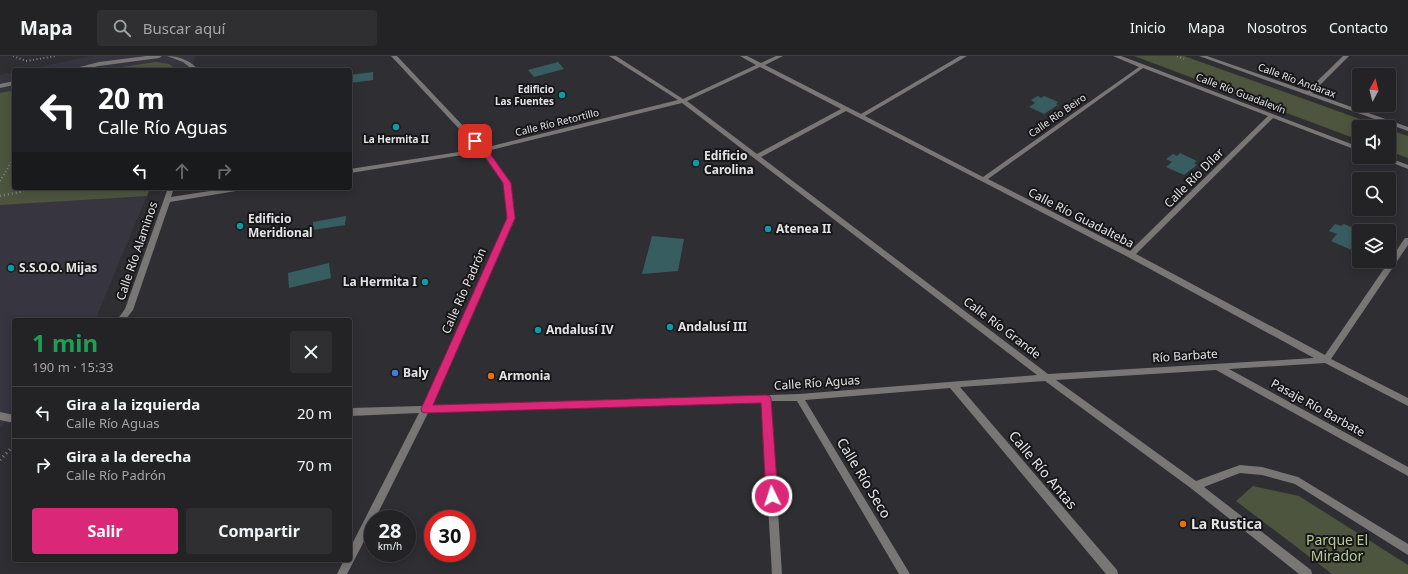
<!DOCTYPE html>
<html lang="es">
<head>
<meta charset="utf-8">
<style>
  :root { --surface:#232326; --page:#2f2f32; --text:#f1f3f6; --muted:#a3a4a7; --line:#404043; --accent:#db2777 }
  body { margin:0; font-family:"Noto Sans",sans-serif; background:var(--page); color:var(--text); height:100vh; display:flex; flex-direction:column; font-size:15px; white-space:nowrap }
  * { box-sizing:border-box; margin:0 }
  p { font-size:13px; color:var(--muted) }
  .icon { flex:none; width:22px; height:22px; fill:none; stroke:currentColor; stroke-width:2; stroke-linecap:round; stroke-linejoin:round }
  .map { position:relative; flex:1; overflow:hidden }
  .drawer { position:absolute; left:12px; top:262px; width:340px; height:244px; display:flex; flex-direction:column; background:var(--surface); border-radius:4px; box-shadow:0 2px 10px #0003,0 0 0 1px var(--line) }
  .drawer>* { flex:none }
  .top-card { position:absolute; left:12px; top:12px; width:340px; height:122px; border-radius:4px; box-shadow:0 2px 10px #0003,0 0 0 1px var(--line); background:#202124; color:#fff; overflow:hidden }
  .needle { width:26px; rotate:7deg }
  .buttons { position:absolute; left:1352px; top:12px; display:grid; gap:8px }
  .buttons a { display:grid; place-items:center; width:44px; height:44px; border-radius:4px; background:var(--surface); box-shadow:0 2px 10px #0003,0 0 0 1px var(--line); font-size:20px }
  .speed { position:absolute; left:364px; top:454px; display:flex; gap:8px; font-size:20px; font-weight:700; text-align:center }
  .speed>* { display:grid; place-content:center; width:52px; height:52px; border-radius:50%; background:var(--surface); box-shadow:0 2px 10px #0003,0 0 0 1px var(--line); line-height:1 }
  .speed small { font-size:10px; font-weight:400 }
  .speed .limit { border:6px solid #d22; background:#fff; color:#111 }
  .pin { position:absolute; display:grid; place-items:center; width:34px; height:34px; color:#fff; margin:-17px; border-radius:8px; box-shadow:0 2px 6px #0006 }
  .me { position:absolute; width:44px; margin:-22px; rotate:356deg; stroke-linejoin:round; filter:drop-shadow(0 0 3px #0008) }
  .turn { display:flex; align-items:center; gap:14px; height:84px; padding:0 20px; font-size:18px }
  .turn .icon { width:52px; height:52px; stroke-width:2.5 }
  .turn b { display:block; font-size:28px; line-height:34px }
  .lanes { display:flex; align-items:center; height:38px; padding:0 20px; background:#0003; justify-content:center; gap:20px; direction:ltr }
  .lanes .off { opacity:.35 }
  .round { display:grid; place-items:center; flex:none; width:42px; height:42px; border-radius:4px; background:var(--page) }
  .headline { display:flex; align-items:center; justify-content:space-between; height:68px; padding:0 20px }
  h1 { font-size:24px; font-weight:700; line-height:30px; color:#1e9e55 }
  .action { display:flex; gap:8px; margin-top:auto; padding:8px 20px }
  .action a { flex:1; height:46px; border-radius:4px; background:var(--accent); color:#fff; font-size:16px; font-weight:700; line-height:46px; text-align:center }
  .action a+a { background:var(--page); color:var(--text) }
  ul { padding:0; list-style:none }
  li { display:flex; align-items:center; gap:12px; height:52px; padding:0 20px; border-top:1px solid var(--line) }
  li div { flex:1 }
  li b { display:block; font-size:15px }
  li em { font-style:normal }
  header { display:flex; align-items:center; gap:24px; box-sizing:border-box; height:56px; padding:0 20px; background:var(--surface); border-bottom:1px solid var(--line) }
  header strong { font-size:19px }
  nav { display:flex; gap:22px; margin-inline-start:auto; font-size:14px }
  .search { width:280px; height:36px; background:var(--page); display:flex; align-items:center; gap:10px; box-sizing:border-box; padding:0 14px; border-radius:4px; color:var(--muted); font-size:15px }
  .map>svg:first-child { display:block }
  .built { fill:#373640 }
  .green { fill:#4d553f }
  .water { fill:#385d61 }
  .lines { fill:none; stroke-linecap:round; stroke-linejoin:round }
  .path-far2 { stroke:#838386; stroke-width:2; stroke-dasharray:1 2.5; stroke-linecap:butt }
  .path-far1 { stroke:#838386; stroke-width:2.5; stroke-dasharray:1 3; stroke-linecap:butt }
  .path { stroke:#838386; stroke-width:3; stroke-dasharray:1 3.5; stroke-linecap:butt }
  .street { fill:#797776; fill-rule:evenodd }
  .route { fill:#db2777; stroke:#8e194d }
  .culture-dot { fill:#0f9aa8; stroke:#171719; stroke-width:1.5 }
  .shop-dot { fill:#3f7fe0; stroke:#171719; stroke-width:1.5 }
  .food-dot { fill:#e8710a; stroke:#171719; stroke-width:1.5 }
  .labels { text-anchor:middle; stroke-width:4; stroke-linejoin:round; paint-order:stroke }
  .far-street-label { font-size:10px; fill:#e3e3e5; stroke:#171719 }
  .far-poi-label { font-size:10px; font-weight:bold; fill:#e3e3e5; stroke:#171719; text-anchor:end }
  .poi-label { font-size:12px; font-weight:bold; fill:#e3e3e5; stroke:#171719; text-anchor:start }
  .street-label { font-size:12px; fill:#e3e3e5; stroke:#171719 }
  .near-street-label { font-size:14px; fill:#e3e3e5; stroke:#171719 }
  .near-poi-label { font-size:14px; font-weight:bold; fill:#e3e3e5; stroke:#171719; text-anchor:start }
  .near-park-label { font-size:14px; fill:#b8cb96; stroke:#171719 }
</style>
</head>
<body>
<header>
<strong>Mapa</strong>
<div class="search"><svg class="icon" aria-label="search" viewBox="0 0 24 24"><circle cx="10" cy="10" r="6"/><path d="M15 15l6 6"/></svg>Buscar aquí</div>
<nav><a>Inicio</a><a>Mapa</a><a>Nosotros</a><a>Contacto</a></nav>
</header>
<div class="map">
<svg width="1408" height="518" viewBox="0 0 1408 518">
  <rect width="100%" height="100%" fill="#2f2f33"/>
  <g class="built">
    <path d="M93,0h102l-3,14h-168z"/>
    <path d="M14,16v116h136l-55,132h-81v92l-14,16v-353z"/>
  </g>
  <g class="green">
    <path d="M1134,0h50l198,71h-23v13z"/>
    <path d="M156,6l13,2 9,6h-77z"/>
    <path d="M14,34v98h136l-3,8 -147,9v-112z"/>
    <path d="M1389,74l19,6v22l-19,-7z"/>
    <path d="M1253,430l46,10 109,69v9h-76l-96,-73z"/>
  </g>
  <g class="water">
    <path d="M558,6l6,7 -30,8 -6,-7z"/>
    <path d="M373,16v8l-23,3v-8z"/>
    <path d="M1038,40l3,2 3,-2 14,6 -2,2 2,1 -14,9 -15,-7 6,-4 -4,-3z"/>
    <path d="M1180,97l17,8 -3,2 3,2 -13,10 -18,-8 6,-5 -6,-3 7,-5 4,2z"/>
    <path d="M346,160l-1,9 -32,5v-8z"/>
    <path d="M1335,168l6,2 3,-2 16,7 -1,14 -5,6 -23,-10 6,-7 -8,-3z"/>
    <path d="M652,180l32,3 -6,32 -36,3z"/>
    <path d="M329,207l2,15 -42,10 -1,-15z"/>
  </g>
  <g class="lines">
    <g class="path-far2">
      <path d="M13,0l13,5 30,-5"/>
      <path d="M1177,0l7,3"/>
      <path d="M0,125l14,-23"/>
      <path d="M16,137l14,-5"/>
    </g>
    <path class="path-far1" d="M0,140l21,-4"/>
    <path class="path" d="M0,404l14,-15"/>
    <g class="street">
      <path d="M147,0h15l-3,2 -60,8 -20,4h-11l31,-8z"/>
      <path d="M167,0c13,0 23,5 32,14h-6l-10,-8z"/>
      <path d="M391,0h6l87,92 194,-48 -69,-44h7l67,43 73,-34 -16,-9h7l14,7 15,-7h7l-18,9 96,49 99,-58h7l-102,60 118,61 156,-110 -26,-11h8l24,9 214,82v4l-86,-33 -137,136 189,101 80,-117h3v7l-77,114 77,39v8l-83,-43 -96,6 179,98v9l-192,-106 -160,10 140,101 44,-16 22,2 36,10 110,67v11l-113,-71 -33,-9 -22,-2 -36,14 107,83 1,4h-13l-107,-85 -147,-108 -85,6 157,183 1,4h-12l-156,-186 -145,12 105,174h-11l-102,-173h-26l11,173h-10l-10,-172 -334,11 -53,106h-2v5l-26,50h-10l7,-14h6v-12l69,-135 -69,3v-8l72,-2 13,-24 72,-163 -3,-36 -23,-31 -131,21v-4l128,-20zM760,11l81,42 -84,45 -70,-53zM1143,12l125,48 -138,135 -142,-72zM682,47l355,272 -238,19 -367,12 11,-24 72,-163 -5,-36 -23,-32zM846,55l282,146 186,101 -266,16 -287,-217z"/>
      <path d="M1199,0h8l100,35 36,-35h6l-37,37 96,34v4z"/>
      <path d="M14,25v4l-14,3v-4z"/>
      <path d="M1378,101h9l21,8v4z"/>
      <path d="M168,132h6l-3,9 58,-9h16l-3,2 -72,12 -37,108 -8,10h-8l8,-11z"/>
      <path d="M0,356l14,3v8l-14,-3z"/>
    </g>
  </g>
  <path class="route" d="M475,83l11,9 25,35 4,35 -82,187 333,-10 4,1 1,3 7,97 -2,4 -4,1 -4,-1 -2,-4 -5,-93 -335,10 -4,-1 -1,-3 86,-191 -4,-35 -22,-32 -9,-10z"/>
  <g class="culture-dot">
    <circle cx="562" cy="39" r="4"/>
    <circle cx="396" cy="71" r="4"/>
    <circle cx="696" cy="107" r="4"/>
    <circle cx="240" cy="170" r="4"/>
    <circle cx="768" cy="173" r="4"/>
    <circle cx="11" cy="212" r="4"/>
    <circle cx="425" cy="226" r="4"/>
    <circle cx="670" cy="271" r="4"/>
    <circle cx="538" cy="274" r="4"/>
  </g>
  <circle class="shop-dot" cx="395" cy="317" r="4"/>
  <g class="food-dot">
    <circle cx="491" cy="320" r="4"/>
    <circle cx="1183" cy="468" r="4"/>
  </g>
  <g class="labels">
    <g class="far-street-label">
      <text transform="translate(1297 24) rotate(20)" y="4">Calle Río Andarax</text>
      <text transform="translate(1241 37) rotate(21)" y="4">Calle Río Guadalevín</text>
      <text transform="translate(1057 59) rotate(-35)" y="4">Calle Río Beiro</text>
      <text transform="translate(557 66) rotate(-14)" y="4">Calle Río Retortillo</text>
    </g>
    <g class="far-poi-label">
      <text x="554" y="37">Edificio<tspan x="554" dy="12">Las Fuentes</tspan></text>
      <text x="396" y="87" text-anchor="middle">La Hermita II</text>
    </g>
    <g class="poi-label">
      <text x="704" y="104">Edificio<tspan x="704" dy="14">Carolina</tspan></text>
      <text x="248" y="167">Edificio<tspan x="248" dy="14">Meridional</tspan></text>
      <text x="776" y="177">Atenea II</text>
      <text x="19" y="216">S.S.O.O. Mijas</text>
      <text x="417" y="230" text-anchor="end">La Hermita I</text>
      <text x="678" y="275">Andalusí III</text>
      <text x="546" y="278">Andalusí IV</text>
      <text x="403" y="321">Baly</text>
      <text x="499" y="324">Armonia</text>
    </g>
    <g class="street-label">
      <text transform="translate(1194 122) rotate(-45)" y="4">Calle Río Dílar</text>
      <text transform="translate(1081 162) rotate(27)" y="4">Calle Río Guadalteba</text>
      <text transform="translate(137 195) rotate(-71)" y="4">Calle Río Alaminos</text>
      <text transform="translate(464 235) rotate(-66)" y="4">Calle Río Padrón</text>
      <text transform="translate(1002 272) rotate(37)" y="4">Calle Río Grande</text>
      <text transform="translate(1185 300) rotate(-4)" y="4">Río Barbate</text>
      <text transform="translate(817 327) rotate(-4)" y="4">Calle Río Aguas</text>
      <text transform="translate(1318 352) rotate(29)" y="4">Pasaje Río Barbate</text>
    </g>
    <g class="near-street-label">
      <text transform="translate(1043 414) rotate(50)" y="5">Calle Río Antas</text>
      <text transform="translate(864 422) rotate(59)" y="5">Calle Río Seco</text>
    </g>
    <g class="near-poi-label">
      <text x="1191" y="473">La Rustica</text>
    </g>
    <g class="near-park-label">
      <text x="1337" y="489">Parque El<tspan x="1337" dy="16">Mirador</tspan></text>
    </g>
  </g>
</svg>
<div class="buttons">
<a><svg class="needle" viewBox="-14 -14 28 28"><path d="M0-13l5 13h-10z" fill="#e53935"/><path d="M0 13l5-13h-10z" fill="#a3a4a7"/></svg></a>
<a><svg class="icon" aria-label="sound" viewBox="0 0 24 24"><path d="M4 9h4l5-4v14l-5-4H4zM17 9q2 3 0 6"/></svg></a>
<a><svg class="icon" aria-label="search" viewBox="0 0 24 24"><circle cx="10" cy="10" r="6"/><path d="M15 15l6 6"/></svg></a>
<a><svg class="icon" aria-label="layers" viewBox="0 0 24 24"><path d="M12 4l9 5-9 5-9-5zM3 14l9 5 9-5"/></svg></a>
</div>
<div class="speed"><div>28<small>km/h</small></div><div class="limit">30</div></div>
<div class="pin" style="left:475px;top:85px;background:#d93025"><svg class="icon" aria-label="arrive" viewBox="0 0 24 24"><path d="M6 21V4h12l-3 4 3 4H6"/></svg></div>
<svg class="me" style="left:772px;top:440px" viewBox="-20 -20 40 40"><circle r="17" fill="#db2777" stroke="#fff" stroke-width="3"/><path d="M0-11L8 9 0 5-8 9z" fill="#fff"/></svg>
<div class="top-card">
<div class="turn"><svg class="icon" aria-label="left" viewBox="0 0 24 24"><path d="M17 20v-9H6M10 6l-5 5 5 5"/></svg><div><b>20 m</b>Calle Río Aguas</div></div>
<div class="lanes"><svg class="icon" aria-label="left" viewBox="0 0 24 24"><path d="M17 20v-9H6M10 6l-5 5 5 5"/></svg><svg class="icon off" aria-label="ahead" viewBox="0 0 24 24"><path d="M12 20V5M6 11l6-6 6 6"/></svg><svg class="icon off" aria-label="right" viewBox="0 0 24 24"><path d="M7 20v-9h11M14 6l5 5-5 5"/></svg></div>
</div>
<section class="drawer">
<div class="headline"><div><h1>1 min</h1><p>190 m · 15:33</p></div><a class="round"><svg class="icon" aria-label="close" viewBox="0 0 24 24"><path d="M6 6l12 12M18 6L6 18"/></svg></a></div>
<ul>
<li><svg class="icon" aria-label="left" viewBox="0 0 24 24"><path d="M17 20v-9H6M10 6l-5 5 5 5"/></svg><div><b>Gira a la izquierda</b><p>Calle Río Aguas</p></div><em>20 m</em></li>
<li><svg class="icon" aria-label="right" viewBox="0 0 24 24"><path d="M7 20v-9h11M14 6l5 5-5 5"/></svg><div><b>Gira a la derecha</b><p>Calle Río Padrón</p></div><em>70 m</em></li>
</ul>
<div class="action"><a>Salir</a><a>Compartir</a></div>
</section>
</div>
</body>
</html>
